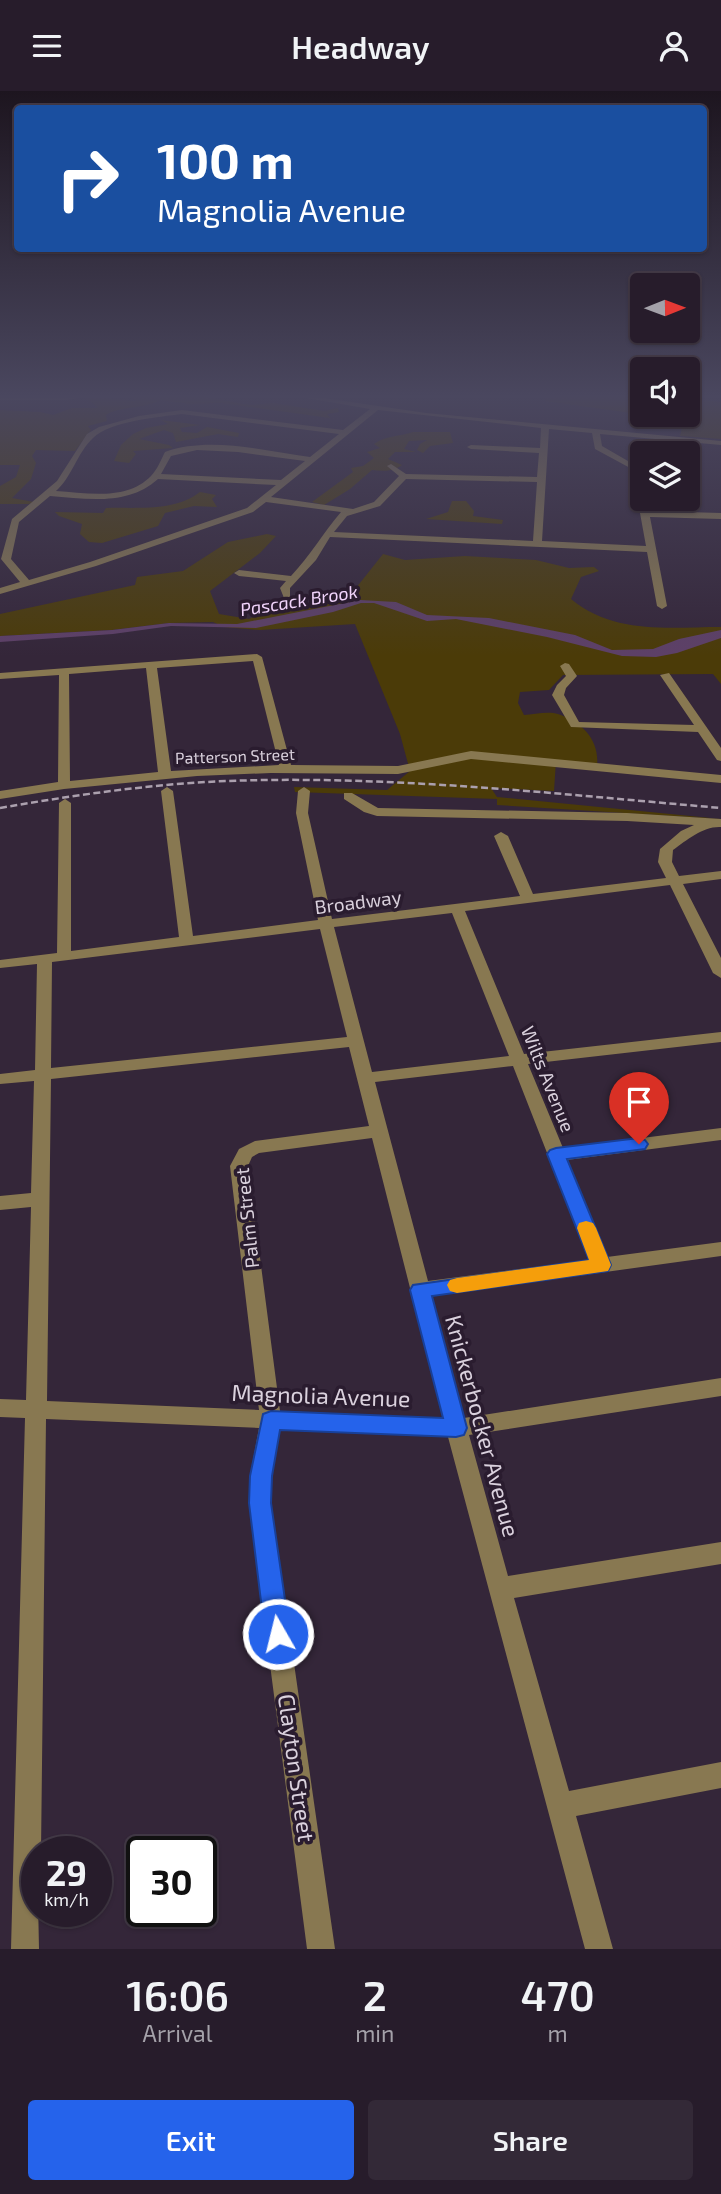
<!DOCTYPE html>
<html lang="en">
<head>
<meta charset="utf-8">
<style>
  :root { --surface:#271c2b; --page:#332937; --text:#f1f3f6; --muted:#a4a1a9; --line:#433a47; --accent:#2563eb }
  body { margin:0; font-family:"Exo 2",sans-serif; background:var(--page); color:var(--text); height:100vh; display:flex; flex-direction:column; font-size:26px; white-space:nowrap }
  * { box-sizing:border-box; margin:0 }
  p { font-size:23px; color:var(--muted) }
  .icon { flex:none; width:38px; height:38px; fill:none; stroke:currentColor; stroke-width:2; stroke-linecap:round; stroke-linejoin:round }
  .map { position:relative; height:1858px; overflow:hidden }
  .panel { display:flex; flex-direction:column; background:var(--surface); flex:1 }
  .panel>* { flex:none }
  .top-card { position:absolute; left:14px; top:14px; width:693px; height:147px; border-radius:7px; box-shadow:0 2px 5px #0004,0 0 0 2px var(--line); background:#1a4fa0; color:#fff; overflow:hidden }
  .needle { width:46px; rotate:89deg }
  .tools { position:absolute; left:630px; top:182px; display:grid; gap:14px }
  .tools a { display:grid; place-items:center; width:70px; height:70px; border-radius:7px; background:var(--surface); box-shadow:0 2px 5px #0004,0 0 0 2px var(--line); font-size:35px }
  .speed { position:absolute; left:21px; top:1745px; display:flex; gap:14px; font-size:35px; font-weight:700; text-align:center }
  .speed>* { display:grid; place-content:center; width:91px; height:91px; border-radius:50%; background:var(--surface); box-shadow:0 2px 5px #0004,0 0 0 2px var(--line); line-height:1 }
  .speed small { font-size:18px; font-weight:400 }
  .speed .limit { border:4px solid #111; border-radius:10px; background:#fff; color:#111 }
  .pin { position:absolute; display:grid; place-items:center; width:60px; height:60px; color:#fff; margin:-72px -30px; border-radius:50% 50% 50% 0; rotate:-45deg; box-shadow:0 0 7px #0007 }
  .pin .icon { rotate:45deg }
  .me { position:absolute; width:77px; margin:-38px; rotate:352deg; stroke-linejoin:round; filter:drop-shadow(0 0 5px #0008) }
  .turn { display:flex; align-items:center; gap:24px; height:147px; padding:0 28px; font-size:32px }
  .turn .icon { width:91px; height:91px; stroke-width:2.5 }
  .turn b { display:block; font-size:49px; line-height:60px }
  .eta { display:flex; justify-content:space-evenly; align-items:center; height:119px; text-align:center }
  .eta b { font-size:42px; font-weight:600; line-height:49px }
  .primary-button { display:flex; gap:14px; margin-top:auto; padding:14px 28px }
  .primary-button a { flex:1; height:80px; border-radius:7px; background:var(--accent); color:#fff; font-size:28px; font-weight:600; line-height:80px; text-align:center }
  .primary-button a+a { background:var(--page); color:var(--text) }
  header { display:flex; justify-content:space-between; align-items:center; height:91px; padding:0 28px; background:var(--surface); font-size:32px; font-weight:600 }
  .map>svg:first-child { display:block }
  .green { fill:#4b3b08 }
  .water { fill:#5d4067 }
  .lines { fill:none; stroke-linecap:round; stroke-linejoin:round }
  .minor { fill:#887851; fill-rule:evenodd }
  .rail { stroke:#aba0ae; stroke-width:2.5; stroke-dasharray:7 3.5; stroke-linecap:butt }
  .route { fill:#2563eb; stroke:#184099; stroke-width:2 }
  .slow { fill:#f59e0b }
  .labels { text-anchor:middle; stroke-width:7; stroke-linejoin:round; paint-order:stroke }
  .far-street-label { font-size:16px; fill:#dad1dd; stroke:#2a1c2f }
  .far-water-label { font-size:18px; font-style:italic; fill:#f1d4fb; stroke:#2a1c2f }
  .street-label { font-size:19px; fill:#dad1dd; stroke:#2a1c2f }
  .near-street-label { font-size:23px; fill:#dad1dd; stroke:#2a1c2f }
</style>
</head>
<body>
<header><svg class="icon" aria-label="menu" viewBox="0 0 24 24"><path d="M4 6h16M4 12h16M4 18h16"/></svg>Headway<svg class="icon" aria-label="person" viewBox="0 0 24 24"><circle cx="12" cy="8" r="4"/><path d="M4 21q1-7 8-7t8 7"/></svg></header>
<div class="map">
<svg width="721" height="1858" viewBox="0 0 721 1858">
  <rect width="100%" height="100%" fill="#342639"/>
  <g class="green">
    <path d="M127,305h73l50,9 23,-2 51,8 14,-3 1,4 -12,2 3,4 -109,-15 -31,1 -30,-4c-11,8 -41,6 -54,15l1,6 -19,5 3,4 -16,21 -39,-1 -4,6 4,7 -5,16 -19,19 22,4 -5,2h-29v-18l16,-9 4,-12h-20v-55l40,2 13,3 19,-7h26l-11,-10c16,-2 33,2 50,3z"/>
    <path d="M566,305h76v19h46v-17l33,4v37l-41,-3 3,-12 -32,-4 2,-4 -108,-15 2,-3z"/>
    <path d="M161,329l39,5 -20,3 2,4 15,1 10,-6 32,6 -1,4 -20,-3 -42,8 -3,-9 -9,-3 -25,9 30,6 4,3 -40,3 3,3 -7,9 -15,-2 7,-16 12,-11 13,-6 22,-4z"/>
    <path d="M413,341h37l3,11 -23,3 -7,7 -6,-3 3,-6 7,-4 -18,1 -5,8 12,3h-21l-7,7 14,6c-9,7 -19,6 -30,5l-22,19 -26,16 -12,-3 41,-30 -2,-4 12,-2 11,-8 -7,-6 13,-4 -6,-4c13,-9 25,-7 39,-12z"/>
    <path d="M200,401l16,3 -4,4 5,8 -23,-1 -29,7 -7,13 -56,17 -13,-1 -9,-8 2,-10 -23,-8 -4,-4 48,1 3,-5c31,-1 68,4 94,-16z"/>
    <path d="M452,410h14l8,10 -1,5 30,4 -1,4 -76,-5 22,-7z"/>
    <path d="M267,443l9,2 -16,17 -50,38 9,23 30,5 17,-9 82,-12 35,-44 22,6 60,-4 71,4 33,8 25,-1 5,4 -18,6 -10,22c44,36 97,28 150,28v57l-8,-10 -150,1 -14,15 -29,2 -2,11 6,12c10,-1 25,-4 34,-1 24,8 42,26 39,52l-41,-5 -2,30 -63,-3 6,9 224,22 -224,-14v-6l-202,-7 -1,-5 93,3 23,-19 -10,-37 -45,-110 -95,6 -36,-3 -11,-5 -44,1 -57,7 -112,6v-22l135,-29 2,-8 46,-6 45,-29z"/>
  </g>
  <path class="water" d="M360,509l36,2 31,13 62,3 86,17 37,15 41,-1 26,-10 42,-9v8l-44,15 -21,4 -34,-1 -75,-19 -91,-18 -29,2 -53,-18h-13l-28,9 -77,16 -85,-2 -58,8 -113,8v-6l112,-6 57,-7 68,1z"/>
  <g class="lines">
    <g class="minor">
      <path d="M0,305h89l-22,4h-67z"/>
      <path d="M295,305h15l116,17 295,28v4l-121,-11 2,12 38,22 2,31h4l3,12 72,2v6l-71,-2 17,89 -5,3 -5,-3 -10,-54 -317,-15 -14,23 -26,28v10h-6l-4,-10 6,-7 -47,-5 -5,-3 5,-3 52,6c19,-20 32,-43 50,-64l-75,-10 -13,10 -157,54 -96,28v-6l20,-6 -19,-23 11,-40 45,-38 30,-47 12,-7 40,-11 43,-6 161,20 27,-21zM378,319l163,18 -1,20 -69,-3 -4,2 4,2 68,4 -2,24 -131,-3 -15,-10 -4,2 12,10 -25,26 -21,7 -82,-12zM182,323l157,20 -29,23c-46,-6 -100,-21 -145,-5 -4,8 -8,18 -14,24 -24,25 -64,17 -95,15 16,-14 21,-38 37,-53 17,-17 66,-21 89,-24zM549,338l43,4 3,16 37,20 14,77 -104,-5zM197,359l41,2 67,9 -24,19 -120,-6 10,-18zM158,388l118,6 -29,23 -157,54 -61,18 -18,-21 8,-37 31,-26c38,3 78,10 108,-17zM406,388l131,3 -4,59 -199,-9 13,-16 33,-10z"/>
      <path d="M257,563l5,3 29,108 107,1 73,-15 250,24v8l-250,-24 -73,15 -127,-1 -74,3 -133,13 -64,10v-8l58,-9 1,-107 -59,4v-6zM253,570l26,104 -108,6 -14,-103zM146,577l12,104 -88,9 -1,-107z"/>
      <path d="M565,572l4,1 8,12 -11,12 -2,7 15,27 115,3 -34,-50 9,-2 52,75v13l-4,-1 -19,-28 -127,-5 -19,-32 5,-10 9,-9 -6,-10z"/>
      <path d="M167,696l6,4 20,145 125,-16 -22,-107 2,-22 6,-4 6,4 -2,22 24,106 188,-23 -26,-60 7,-4 7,4 25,58 133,-16 -8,-16 2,-13 21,-18 13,-6 -67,-4 -250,-5 -13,-4 -20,-13v-6h8l26,15 249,5 94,6v8c-18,-1 -34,13 -48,23l-1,12 7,14 42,-5v8l-38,5 38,74v20l-8,-5 -43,-88 -205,26 59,143 197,-22v10l-193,22 35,84 158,-20v12l-154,20 40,97 114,-15v14l-289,40 32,122 257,-40v18l-252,39 39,141 213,-34v22l-207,34 55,193 152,-29v26l-145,28 37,133h-28l-137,-512 -168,-8 -8,47 -1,27 64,446h-28l-58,-446 1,-27 9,-48 -213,-9 -5,432h-4l2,98h-28l14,-531 -25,-1v-18l26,1 5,-193 -31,3v-14l31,-3 3,-112 -34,3v-10l35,-4 2,-106 -37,4v-8l57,-7 2,-150 6,-4 6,4v148l108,-14 -18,-146zM452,822l57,143 -137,16 -38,-145zM320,838l27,108 -296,31 1,-106zM349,956l20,79 -114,15 -16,8 -9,17 29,244 -212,-9 4,-322zM513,975l76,194 -161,21 -53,-199zM372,1047l71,280 -163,-7 -32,-245 4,-9 7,-4z"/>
    </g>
    <path class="rail" d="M0,717c75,-13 151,-24 227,-27 165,-6 330,13 494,27"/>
  </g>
  <linearGradient id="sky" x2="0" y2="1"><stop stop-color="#1d151f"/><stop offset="0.54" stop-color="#4a475f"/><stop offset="1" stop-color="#4a475f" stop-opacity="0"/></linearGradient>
  <rect width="721" height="565" fill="url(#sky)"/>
  <path class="route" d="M639,1047l6,2 3,4 -3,5 -78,10 44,106 -3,6 -176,25 35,132 -3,7 -8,2 -176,-7 -8,46 -1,27 19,131 -4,8 -8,4 -9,-4 -4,-8 -16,-131 1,-27 13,-62 8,-3 172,7 -33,-128 3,-5 176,-25 -42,-106 3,-4 6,-2z"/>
  <path class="slow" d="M586,1130l7,2 3,5 15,37 -3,6 -151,22 -7,-2 -3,-6 3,-5 7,-2 132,-18 -12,-32 2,-5z"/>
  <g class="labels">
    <g class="far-street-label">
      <text transform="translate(235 665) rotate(-2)" y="6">Patterson Street</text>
    </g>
    <g class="far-water-label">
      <text transform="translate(299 510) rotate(-9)" y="6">Pascack Brook</text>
    </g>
    <g class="street-label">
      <text transform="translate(358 811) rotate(-7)" y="7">Broadway</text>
      <text transform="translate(548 988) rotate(68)" y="7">Wilts Avenue</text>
      <text transform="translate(247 1127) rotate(-96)" y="7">Palm Street</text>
    </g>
    <g class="near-street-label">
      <text transform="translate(321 1305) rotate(2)" y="8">Magnolia Avenue</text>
      <text transform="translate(482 1335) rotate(75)" y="8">Knickerbocker Avenue</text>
      <text transform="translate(296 1677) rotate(82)" y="8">Clayton Street</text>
    </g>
  </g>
</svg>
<div class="tools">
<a><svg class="needle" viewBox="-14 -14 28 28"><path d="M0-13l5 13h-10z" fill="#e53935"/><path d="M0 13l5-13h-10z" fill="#a4a1a9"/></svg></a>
<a><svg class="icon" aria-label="sound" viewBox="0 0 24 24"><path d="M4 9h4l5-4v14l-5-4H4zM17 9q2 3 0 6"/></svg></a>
<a><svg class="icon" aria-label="layers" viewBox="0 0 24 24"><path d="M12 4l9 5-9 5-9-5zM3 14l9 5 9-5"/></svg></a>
</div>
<div class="speed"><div>29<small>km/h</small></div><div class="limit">30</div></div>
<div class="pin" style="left:639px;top:1053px;background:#d93025"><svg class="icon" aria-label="arrive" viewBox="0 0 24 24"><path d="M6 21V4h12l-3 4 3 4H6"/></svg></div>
<svg class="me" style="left:278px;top:1543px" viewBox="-20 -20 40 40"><circle r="17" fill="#2563eb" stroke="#fff" stroke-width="3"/><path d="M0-11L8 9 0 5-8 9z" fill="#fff"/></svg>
<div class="top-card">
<div class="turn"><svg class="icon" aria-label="right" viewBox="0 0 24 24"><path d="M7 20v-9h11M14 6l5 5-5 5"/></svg><div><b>100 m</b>Magnolia Avenue</div></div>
</div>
</div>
<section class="panel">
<div class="eta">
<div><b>16:06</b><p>Arrival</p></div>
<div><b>2</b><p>min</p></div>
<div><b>470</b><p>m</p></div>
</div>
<div class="primary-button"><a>Exit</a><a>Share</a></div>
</section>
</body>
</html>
